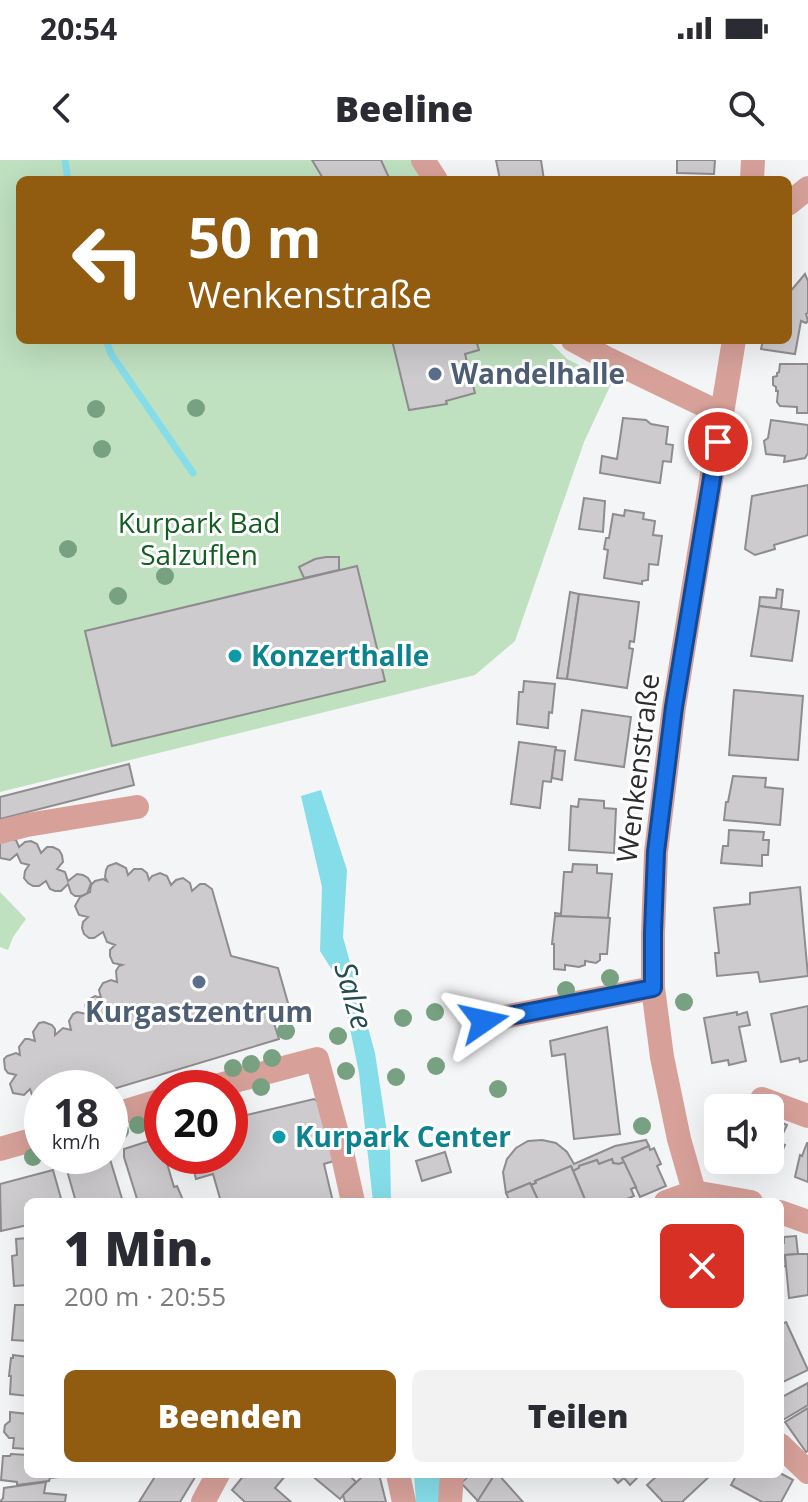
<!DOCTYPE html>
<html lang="de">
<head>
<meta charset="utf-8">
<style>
  :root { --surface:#fff; --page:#f2f2f3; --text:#2b2b33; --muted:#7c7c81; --accent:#915b10 }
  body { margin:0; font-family:"Open Sans",sans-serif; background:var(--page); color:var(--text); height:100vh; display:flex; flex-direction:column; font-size:30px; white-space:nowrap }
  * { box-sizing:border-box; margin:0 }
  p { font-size:26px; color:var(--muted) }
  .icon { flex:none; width:44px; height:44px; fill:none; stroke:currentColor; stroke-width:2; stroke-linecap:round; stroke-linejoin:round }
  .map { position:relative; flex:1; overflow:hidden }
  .sheet { position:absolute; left:24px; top:1038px; width:760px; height:280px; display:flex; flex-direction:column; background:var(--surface); border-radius:12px; box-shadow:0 8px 32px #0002 }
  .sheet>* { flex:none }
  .top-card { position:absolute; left:16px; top:16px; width:776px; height:168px; border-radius:12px; box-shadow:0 8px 32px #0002; background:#915b10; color:#fff; overflow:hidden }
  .fabs { position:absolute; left:704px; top:934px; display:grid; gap:16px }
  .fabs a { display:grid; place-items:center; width:80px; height:80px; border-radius:12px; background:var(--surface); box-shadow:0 8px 32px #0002; font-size:40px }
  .speed { position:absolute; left:24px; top:910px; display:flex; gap:16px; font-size:40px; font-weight:700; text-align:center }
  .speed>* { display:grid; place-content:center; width:104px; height:104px; border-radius:50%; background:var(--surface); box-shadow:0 8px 32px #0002; line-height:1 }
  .speed small { font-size:20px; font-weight:400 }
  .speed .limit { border:12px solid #d22; background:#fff; color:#111 }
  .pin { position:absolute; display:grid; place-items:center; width:68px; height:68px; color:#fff; margin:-34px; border:4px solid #fff; border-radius:50%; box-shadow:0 2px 8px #0007 }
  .me { position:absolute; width:88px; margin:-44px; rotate:79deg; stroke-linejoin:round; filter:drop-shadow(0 0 6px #0008) }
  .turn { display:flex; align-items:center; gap:28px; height:168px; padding:0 40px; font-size:36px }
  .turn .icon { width:104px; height:104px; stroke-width:2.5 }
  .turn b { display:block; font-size:56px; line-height:68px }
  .round { display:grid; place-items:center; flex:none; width:84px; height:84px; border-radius:12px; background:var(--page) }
  .overview { display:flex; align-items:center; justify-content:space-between; height:136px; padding:0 40px }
  h1 { font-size:48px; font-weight:800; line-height:60px }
  .primary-button { display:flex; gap:16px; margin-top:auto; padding:16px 40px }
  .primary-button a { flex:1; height:92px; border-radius:12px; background:var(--accent); color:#fff; font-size:32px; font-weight:800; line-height:92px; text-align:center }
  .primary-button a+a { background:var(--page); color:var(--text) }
  .status { display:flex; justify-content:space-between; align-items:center; height:56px; padding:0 40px; background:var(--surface); direction:ltr }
  .status svg { height:22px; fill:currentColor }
  header { display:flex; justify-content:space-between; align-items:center; height:104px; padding:0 40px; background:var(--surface); font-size:36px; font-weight:800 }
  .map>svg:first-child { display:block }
  .green { fill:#bfe1c0 }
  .water { fill:#85dde9 }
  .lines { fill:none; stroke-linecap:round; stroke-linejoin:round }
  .stream { stroke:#85dde9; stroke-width:7 }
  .building { fill:#cdcbcd; stroke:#8e8c8e; stroke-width:2 }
  .minor { stroke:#d7a199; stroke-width:24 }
  .tree { fill:#78a181 }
  .route-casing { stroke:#114b97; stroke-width:20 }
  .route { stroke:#1a73e8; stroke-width:14 }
  .service-dot { fill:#5c6f8a; stroke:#fff; stroke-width:3 }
  .culture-dot { fill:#0f9aa8; stroke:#fff; stroke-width:3 }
  .labels { text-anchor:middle; stroke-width:6; stroke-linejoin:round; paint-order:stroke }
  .service-label { font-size:28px; font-weight:bold; fill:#4e5e75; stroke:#fff; text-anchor:start }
  .park-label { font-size:28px; fill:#125d21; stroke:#fff }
  .culture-label { font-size:28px; font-weight:bold; fill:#0d838f; stroke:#fff; text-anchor:start }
  .street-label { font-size:28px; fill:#2d2d2e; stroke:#fff }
  .water-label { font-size:30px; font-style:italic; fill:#244c52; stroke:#fff }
</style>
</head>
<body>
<div class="status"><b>20:54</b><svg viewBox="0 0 49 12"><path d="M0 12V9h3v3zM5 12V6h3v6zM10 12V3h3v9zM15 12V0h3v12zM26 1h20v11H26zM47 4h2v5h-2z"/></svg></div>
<header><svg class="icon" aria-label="back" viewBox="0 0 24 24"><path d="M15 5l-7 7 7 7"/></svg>Beeline<svg class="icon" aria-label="search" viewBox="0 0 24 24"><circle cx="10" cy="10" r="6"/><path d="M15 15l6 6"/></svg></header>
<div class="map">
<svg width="808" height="1342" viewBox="0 0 808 1342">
  <rect width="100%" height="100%" fill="#f4f5f7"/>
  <g class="green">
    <path d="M0,0h413l13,20h-406v160h528l19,19 45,23 -28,60 -69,199 -40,34 -475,117z"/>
    <path d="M0,732l26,27 -13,18 -5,13 -8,-3z"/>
  </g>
  <g class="water">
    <path d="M321,630l26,80 -4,67 32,116 15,99 1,50h-18l-14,-129 -18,-89 -21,-33 2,-64 -21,-91z"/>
    <path d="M414,1314h28l-2,28h-24z"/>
  </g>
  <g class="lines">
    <g class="stream">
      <path d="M65,0l3,20"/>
      <path d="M106,180l5,14 82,119"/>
    </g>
  </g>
  <g class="building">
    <path d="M312,0h69l9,20h-66z"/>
    <path d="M496,0h45l3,20h-44z"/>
    <path d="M677,0h38l-1,14 -37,-1z"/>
    <path d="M805,114l3,7v32l-2,1 2,7 -2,2 -5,-2 -6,33 -34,-5 2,-9h25v-46z"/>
    <path d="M392,180h84l3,10 -14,4 10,39 -29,8 1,3 -38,6z"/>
    <path d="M780,204h28v49h-11v-6l-17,-1 -3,-4 1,-11h-2v-4l-3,-2v-8l4,-1v-3l2,-1z"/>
    <path d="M623,258l23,2 5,4 17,3 -2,17 7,1 -2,17 -8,-1 -3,22 -60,-10 2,-17 15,3z"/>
    <path d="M771,260l37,5v28l-3,5 -21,4 1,-6 -19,-2 -2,-13 4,-3z"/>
    <path d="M808,325v50l-34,10 1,4 -20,6 -10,-6 7,-53z"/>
    <path d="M584,338l21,3 -2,31 -24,-3z"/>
    <path d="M625,350l19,3 -1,6 12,2 -2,14 9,1 -4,29 -9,-1 -1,16 -6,1v3l-38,-6 4,-28 -4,-1 2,-11h3l4,-24 11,2z"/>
    <path d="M326,397h13v13l-35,8 -5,-11 16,-8z"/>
    <path d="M357,406l28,115 -273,65 -27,-115z"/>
    <path d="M777,429l6,1 -2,19 -22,-3 1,-9 16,1z"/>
    <path d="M570,432l9,2 -12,85 -10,-1z"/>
    <path d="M579,434l60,8 -5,40 -4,-1 -1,7 4,1 -6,39 -60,-9z"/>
    <path d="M759,446l40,5 -7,50 -41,-5z"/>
    <path d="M524,521l31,3 -3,29 -3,-1 -1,16 -31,-4 2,-32h4z"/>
    <path d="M734,530l69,6 -5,64 -69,-5z"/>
    <path d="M582,550l49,7 -7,50 -49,-7z"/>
    <path d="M519,582l37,5 -5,35 -8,-1 -3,27 -29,-4z"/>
    <path d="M555,590l10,1 -3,29 -10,-2z"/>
    <path d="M129,604l5,21 -134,34v-22z"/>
    <path d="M733,616l33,2 -1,9 18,2 -3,36 -56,-5 2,-18h2z"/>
    <path d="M579,639l25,2v7l12,1 -2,44 -45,-3 2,-44 7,1z"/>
    <path d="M729,670l35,2 -1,8h6l-1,15h-6v11l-41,-3 2,-17h5z"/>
    <path d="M0,679l16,1 3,7 6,-5 6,-1 6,3 4,9 6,-6h6l6,3 3,5 1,7 -6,7 8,3 3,9 9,-7 6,1 5,3 3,5 -4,11 -6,2h-6l-4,-3 -3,-9 -7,7h-6l-5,-2 -4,-8 -7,5h-6l-5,-3 -4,-5 1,-7 4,-6 -8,-2 -4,-9 -7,6 -10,-2z"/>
    <path d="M116,703l10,5 2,7 6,-6h8l5,4 2,7 3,-4 8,-3 7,3 4,9 5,-5 7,-2 7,5 2,8 8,-7h5l7,5 19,67 47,12 12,42 -18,7 7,22 -169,51v-2h-68l-1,13 -9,-6 -2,-6 -6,6 -11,-2 -3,-9 6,-9 -8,-2 -3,-4 -1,-10 3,-3 9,-3 4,2 -1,-8 6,-8h4l6,2 -2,-9 6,-9 5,-1 8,3 3,4v6l8,-7 8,2 -2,-9 4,-7 4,-2 10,2 -2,-9 3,-5 7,-4 6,2 -2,-8 4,-7 8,-3 6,2 -1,-11 3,-5 3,-1 -9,-2 -3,-7v-6l5,-5 -8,-3 -4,-10 -9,6h-5l-5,-4 -2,-6 1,-6 5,-5 -9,-2 -4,-9 5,-9 10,-5 1,-7 4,-4 8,-2 4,2 -2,-4 1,-7 2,-4z"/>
    <path d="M573,704l24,1v8l15,1 -4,44 -53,-2v-3l6,1 3,-42h8z"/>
    <path d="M800,727l8,89 -48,6 -2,-10 -41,4 -2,-23h4l-5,-45 36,-4v-11z"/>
    <path d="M555,756l55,2 -3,36h-7v6l-4,3 -11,-2v4l-6,2 -14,-2v5l-11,-1v-25h-2z"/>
    <path d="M808,846v54l-8,2 -1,-4 -18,4 -10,-48z"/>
    <path d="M737,852v3l10,-3 3,13 -11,2 7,34 -17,4 -1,-5 -16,3 -8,-45z"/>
    <path d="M607,867l13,107 -46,5 -9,-85 -13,2 -2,-15z"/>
    <path d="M314,939l5,3 15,59 -10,3 9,38h-58l-1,-3 -15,3h-38l-8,-28 -17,5 -6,-23h40v-37z"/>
    <path d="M770,957l17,8 -8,17 6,3 -6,13 -9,-4z"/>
    <path d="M155,979l8,22 3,-1 8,27 3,-1 6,14 -8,2h-37l-14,-45v-8z"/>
    <path d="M542,980l14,3 11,9 7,12 41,-18 31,-6 3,6 -27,12 2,4 -5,2 -6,-1 -1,-4 -13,5 -2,-4 -18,6v2l-6,3 -2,-5 -36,15 1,2 -5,2 -1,-2 -24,10 -3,-21 4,-13 9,-11 12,-7z"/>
    <path d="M807,983h1v39l-13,-5 5,-22 2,1z"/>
    <path d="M649,986l1,4 4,-2 7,16 -4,2 9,20 -26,11 -18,-39z"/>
    <path d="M445,992l6,20 -29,9 -6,-20z"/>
    <path d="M103,996h6l14,46h-47l-10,-35z"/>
    <path d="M612,999l1,4 6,1 5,-2 12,25 -5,2 3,7 -14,6h-34l-13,-31 6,-3v-2l18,-6 2,4z"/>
    <path d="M571,1006l15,36h-47l-8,-17 5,-2 -1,-2z"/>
    <path d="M53,1010l9,32h-34v23l-27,6 -1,-47z"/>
    <path d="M530,1023l9,19h-29l-4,-9z"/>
    <path d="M796,1076l2,18 -13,1 1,11 -6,1v-23l4,-1v-6z"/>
    <path d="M28,1078v47l-14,1 -2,-30 5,-1 -1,-16z"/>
    <path d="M798,1094h10v41l-19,3 -4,-43z"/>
    <path d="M15,1145h13v36l-16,-1z"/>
    <path d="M786,1162l22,48 -25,12 -3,-6v-51z"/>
    <path d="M13,1195l15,2v39l-18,-2 1,-18h-2l2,-18h2z"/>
    <path d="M808,1223v22l-25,15 -3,-5v-17z"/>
    <path d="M808,1248v43l-2,1 -21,-30z"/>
    <path d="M10,1252l18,2v35l-15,-1 1,-10h-5l-5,-6 1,-7 5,-4z"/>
    <path d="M11,1294l17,1v19h30v3l-8,1 -1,3 -32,4v-3l-16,-2 2,-24h7z"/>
    <path d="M780,1313l13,7 -12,22h-19l-31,-17 6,-11z"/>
    <path d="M155,1314h42l-17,28h-41l17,-27z"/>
    <path d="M245,1314h40l1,1 -11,13 16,14h-46l-13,-12z"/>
    <path d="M305,1314h43l8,8 -16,17 -29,-24z"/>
    <path d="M365,1314h14l7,28h-41l-2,-7z"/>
    <path d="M471,1314h24l-17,27 -17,-18z"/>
    <path d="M495,1314h3l25,28h-46z"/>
    <path d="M610,1314h31l-11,11 -6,-7 -6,5z"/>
    <path d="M659,1314h53l-30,28h-19l-16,-17z"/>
    <path d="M46,1322l-2,11 22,2 -1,7h-65l3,-4 1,-10z"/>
  </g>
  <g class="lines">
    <g class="minor">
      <path d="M423,0l13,20"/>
      <path d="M752,20l1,-20"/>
      <path d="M788,44l20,-16"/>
      <path d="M573,180l33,18 116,56"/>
      <path d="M0,672l27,-7 110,-18"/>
      <path d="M484,861l169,-33"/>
      <path d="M208,928l109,-29 25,93 11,50"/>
      <path d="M762,939l46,17"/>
      <path d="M110,956l52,-16"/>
      <path d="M0,989l42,-12"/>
      <path d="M666,1042l28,-10 57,10"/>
      <path d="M697,1042l-18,-63 -17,-82 -9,-69v-55l3,-81 18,-145 60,-367"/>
      <path d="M780,1052l28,10"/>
      <path d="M780,1285l28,27"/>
      <path d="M398,1314l6,28"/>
      <path d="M203,1342l15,-28"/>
      <path d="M450,1342l2,-28"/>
    </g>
  </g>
  <g class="tree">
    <circle cx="196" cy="248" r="9"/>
    <circle cx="96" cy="249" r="9"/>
    <circle cx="102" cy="289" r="9"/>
    <circle cx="68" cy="389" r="9"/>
    <circle cx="165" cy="416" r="9"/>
    <circle cx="118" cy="436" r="9"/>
    <circle cx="610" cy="818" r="9"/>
    <circle cx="566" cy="830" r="9"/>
    <circle cx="684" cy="842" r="9"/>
    <circle cx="435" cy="852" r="9"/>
    <circle cx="403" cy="858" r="9"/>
    <circle cx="286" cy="871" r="9"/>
    <circle cx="338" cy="876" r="9"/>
    <circle cx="272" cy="898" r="9"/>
    <circle cx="251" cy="904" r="9"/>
    <circle cx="436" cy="906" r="9"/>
    <circle cx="233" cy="908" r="9"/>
    <circle cx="346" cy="911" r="9"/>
    <circle cx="396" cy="917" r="9"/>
    <circle cx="261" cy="927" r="9"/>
    <circle cx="498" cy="929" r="9"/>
    <circle cx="138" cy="965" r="9"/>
    <circle cx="642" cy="966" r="9"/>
    <circle cx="120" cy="971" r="9"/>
    <circle cx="33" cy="997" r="9"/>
  </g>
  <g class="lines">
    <g class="route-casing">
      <path id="route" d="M484,861l169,-33v-55l3,-81 18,-145 44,-265"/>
    </g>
    <use href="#route" class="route"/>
  </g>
  <g class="service-dot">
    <circle cx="435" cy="214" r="8"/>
    <circle cx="199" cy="822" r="8"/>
  </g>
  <g class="culture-dot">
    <circle cx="235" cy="496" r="8"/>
    <circle cx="279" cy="977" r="8"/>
  </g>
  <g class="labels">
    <g class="service-label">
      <text x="451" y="224">Wandelhalle</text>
      <text x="199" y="862" text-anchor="middle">Kurgastzentrum</text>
    </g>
    <g class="park-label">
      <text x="199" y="373">Kurpark Bad<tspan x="199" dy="32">Salzuflen</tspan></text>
    </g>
    <g class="culture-label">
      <text x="251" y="506">Konzerthalle</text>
      <text x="295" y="987">Kurpark Center</text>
    </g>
    <g class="street-label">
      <text transform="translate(638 608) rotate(-83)" y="10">Wenkenstraße</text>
    </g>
    <g class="water-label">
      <text transform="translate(353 836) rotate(74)" y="10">Salze</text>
    </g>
  </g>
</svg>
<div class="fabs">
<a><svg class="icon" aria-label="sound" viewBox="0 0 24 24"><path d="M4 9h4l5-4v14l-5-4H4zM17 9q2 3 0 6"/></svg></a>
</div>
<div class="speed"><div>18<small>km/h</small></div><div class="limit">20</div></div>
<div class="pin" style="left:718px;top:282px;background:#d93025"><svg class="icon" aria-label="arrive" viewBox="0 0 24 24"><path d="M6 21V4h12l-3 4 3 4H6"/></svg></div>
<svg class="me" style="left:484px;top:861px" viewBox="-20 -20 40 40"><path d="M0-17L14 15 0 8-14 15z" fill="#1a73e8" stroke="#fff" stroke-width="4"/></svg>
<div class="top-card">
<div class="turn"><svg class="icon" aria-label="left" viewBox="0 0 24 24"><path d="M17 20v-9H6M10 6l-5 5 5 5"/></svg><div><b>50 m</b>Wenkenstraße</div></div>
</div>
<section class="sheet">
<div class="overview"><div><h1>1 Min.</h1><p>200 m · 20:55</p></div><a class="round" style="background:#d93025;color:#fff"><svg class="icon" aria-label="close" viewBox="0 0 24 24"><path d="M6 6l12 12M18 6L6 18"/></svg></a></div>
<div class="primary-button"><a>Beenden</a><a>Teilen</a></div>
</section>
</div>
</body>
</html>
